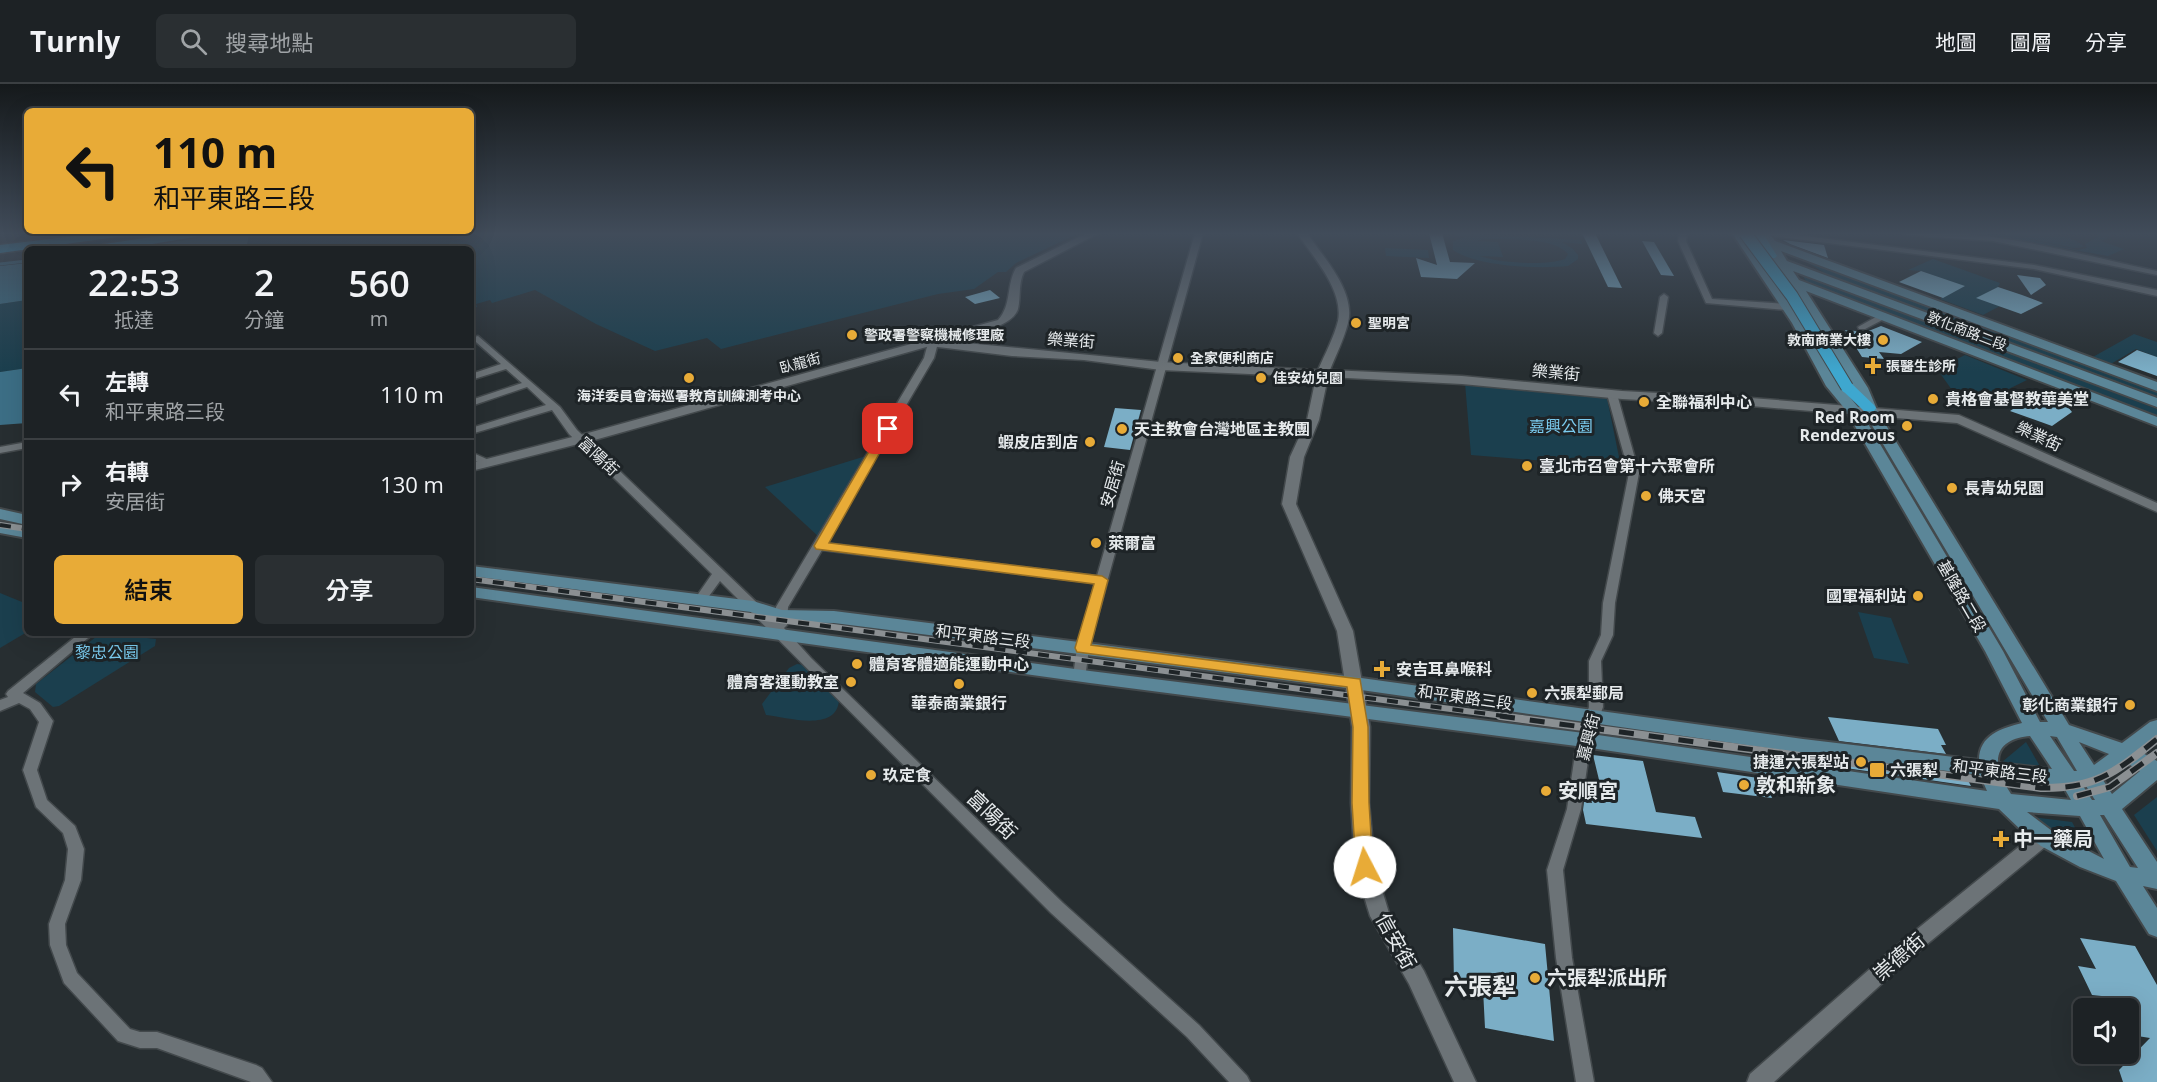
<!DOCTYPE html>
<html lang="zh-TW">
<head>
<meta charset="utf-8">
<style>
  :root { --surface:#1d2225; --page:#2a2f32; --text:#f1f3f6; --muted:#a0a4a7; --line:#3b3f42; --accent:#e8ab37 }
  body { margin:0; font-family:"Open Sans","Noto Sans TC",sans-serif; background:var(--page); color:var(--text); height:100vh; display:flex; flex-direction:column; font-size:22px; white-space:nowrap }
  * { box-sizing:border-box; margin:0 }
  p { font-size:20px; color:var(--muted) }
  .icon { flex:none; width:33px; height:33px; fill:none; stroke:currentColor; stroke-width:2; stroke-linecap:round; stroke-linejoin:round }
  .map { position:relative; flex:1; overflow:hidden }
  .side { position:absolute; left:24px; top:162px; width:450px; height:390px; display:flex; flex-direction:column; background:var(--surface); border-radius:9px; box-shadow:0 6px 24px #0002,0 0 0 2px var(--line) }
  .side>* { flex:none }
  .banner { position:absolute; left:24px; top:24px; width:450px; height:126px; border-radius:9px; box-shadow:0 6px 24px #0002,0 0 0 2px var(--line); background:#e8ab37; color:#111; overflow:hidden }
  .fabs { position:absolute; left:2073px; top:914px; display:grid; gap:12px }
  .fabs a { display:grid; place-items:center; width:66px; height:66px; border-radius:9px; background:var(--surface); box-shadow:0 6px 24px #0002,0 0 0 2px var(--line); font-size:30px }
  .pin { position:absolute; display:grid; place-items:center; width:51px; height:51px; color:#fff; margin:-26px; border-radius:12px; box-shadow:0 3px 9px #0006 }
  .me { position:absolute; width:66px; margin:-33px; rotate:355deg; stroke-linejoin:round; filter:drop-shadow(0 0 4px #0008) }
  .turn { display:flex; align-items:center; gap:21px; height:126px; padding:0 30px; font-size:27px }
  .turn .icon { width:78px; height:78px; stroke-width:2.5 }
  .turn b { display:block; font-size:42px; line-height:51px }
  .eta { display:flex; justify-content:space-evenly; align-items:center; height:102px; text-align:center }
  .eta b { font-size:36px; font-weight:600; line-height:42px }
  .cta { display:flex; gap:12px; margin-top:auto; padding:12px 30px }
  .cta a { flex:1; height:69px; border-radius:9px; background:var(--accent); color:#111; font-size:24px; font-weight:600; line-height:69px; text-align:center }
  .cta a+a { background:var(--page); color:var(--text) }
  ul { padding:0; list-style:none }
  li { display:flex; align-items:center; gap:18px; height:90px; padding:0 30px; border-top:2px solid var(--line) }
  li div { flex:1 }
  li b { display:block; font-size:22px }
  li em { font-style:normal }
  header { display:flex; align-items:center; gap:36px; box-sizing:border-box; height:84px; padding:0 30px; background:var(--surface); border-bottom:2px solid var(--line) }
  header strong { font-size:28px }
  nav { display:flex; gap:33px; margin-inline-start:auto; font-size:21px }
  .search { width:420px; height:54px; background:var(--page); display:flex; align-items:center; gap:15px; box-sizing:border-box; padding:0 21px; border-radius:9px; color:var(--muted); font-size:22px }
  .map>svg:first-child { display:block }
  .green { fill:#1b3f4e; fill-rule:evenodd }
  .forest { fill:#3c6e85 }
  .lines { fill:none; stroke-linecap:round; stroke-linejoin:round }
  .stream { stroke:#3a6c82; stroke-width:3 }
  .building { fill:#7baec6 }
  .minor-casing { stroke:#43494c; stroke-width:3 }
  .tertiary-casing { stroke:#43494c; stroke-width:3 }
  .secondary-casing { stroke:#43494c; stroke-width:4 }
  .trunk-casing { stroke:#43494c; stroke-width:4 }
  .motorway-casing { stroke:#43494c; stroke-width:3 }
  .minor { fill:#6c7377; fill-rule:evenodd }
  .tertiary { fill:#6c7377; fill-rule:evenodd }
  .secondary { fill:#5b8698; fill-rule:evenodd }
  .trunk { fill:#3ea7cf; fill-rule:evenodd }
  .motorway { fill:#32b4e5; fill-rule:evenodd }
  .rail-far1-casing { stroke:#8b9093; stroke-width:6 }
  .rail-casing { stroke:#8b9093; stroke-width:8 }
  .rail-far1 { stroke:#1e2427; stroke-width:4; stroke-dasharray:11; stroke-linecap:butt }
  .rail { stroke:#1e2427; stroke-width:5; stroke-dasharray:15; stroke-linecap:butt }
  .trunk-bridge-casing { stroke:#43494c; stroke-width:14; stroke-linecap:butt }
  .trunk-bridge { stroke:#3ea7cf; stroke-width:12 }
  .route { fill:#e8ab37; stroke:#976f24; stroke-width:1.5 }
  .poi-dot { fill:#e8ab37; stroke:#1e2427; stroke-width:2 }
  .labels { text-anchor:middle; stroke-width:6; stroke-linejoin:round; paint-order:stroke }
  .far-poi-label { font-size:14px; font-weight:bold; fill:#e6eaec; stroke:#1e2427; text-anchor:start }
  .far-street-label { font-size:14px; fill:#e6eaec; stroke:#1e2427 }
  .street-label { font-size:16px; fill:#e6eaec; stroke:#1e2427 }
  .poi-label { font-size:16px; font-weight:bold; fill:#e6eaec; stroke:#1e2427; text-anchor:start }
  .park-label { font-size:16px; fill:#7bccf0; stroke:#1e2427 }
  .near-poi-label { font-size:20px; font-weight:bold; fill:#e6eaec; stroke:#1e2427; text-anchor:start }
  .near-street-label { font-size:20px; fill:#e6eaec; stroke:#1e2427 }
  .near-quarter-label { font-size:24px; font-weight:bold; fill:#e6eaec; stroke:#1e2427 }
</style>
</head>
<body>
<header>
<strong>Turnly</strong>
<div class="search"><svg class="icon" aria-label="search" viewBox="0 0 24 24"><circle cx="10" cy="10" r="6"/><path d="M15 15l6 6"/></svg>搜尋地點</div>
<nav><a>地圖</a><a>圖層</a><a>分享</a></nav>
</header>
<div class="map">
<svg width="2157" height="998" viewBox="0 0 2157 998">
  <rect width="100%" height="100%" fill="#272e31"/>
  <g class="green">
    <path d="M143,149h39l-109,16h-42z"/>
    <path d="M261,149h818l-63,30 -10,9h-8l-24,17 -36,5 -217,55 -14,-11 -52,13 -59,-27 -61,-34 -43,13 -2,-3 -14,4 1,3 -6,1v-59h-225l3,-14z"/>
    <path d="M1454,149l127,7 1,4 -20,-2 11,7 5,6v4l-10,7c-30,3 -90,1 -115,-16v-9l12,-4 -10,-1zM1487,155c21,1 68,-2 81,15l-3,5c-18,7 -67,4 -85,-3l23,1 -5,-15 -22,-1z"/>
    <path d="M1966,149c14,0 34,3 45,1l-4,-1c20,0 62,-2 77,14l-10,1 -63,-13 67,15 9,-2 -2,-4 14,-8 -3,-2c11,-3 23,-1 34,5l-17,-5 -12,7 23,8 -16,7 -117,-21z"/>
    <path d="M1385,164l43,2 1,8 -43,-2z"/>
    <path d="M1797,172l360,134v10l-329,-125z"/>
    <path d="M1933,175l67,24 -2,4 -21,11 23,8 -17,9 -43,-16 24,-13 -43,-15 -13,-1z"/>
    <path d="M1801,189l356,136v10l-349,-135z"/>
    <path d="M27,216v68l-27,4v-68z"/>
    <path d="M2134,250l23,8v15l-21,-8 -27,16 -18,-7z"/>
    <path d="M1965,271l62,25 -55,27 -10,-3 -25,-35z"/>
    <path d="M1465,299l141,10 15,74 -150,-12z"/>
    <path d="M866,372l-47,81 -54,-50z"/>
    <path d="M0,509l27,11v28l-27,16z"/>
    <path d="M1858,528l33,6 18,46 -35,-6z"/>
    <path d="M101,549l55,6 -1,7 -96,60 -6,1 -18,-15 1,-8z"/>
    <path d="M797,580l8,1 34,35c-2,33 -53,17 -73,15l-4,-11 27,-36z"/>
    <path d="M2026,658l15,26 -39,-6z"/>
    <path d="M2157,713v54l-23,-36z"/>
    <path d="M2031,733l41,5 16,29z"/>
  </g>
  <g class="forest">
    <path d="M231,149h30l-12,2 -3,14h-114z"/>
    <path d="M27,179v37l-27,4v-38z"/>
    <path d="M27,284v55l-27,2v-53z"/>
  </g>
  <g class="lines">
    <g class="stream">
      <path d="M319,150l3,-1"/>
      <path d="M123,165l89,-13 59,-3"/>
      <path d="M0,180l27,-3"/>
    </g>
  </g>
  <g class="building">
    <path d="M1429,149h13l8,29 25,1 -18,16 -36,-2 -5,-19 21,7z"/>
    <path d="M1582,149h13l27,55 -14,-1z"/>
    <path d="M1783,156l41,5 4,13 -38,-14z"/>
    <path d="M1642,157l12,1 20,34 -13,-1z"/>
    <path d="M1921,187l44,15 -22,12 -44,-16z"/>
    <path d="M2017,191l23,3 6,7 -15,10z"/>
    <path d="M1998,203l24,8 21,8 -22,11 -45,-16z"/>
    <path d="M990,206l10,8 -25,6 -10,-7z"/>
    <path d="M1881,242l41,16 -21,12 -22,-2 5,7 -22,-2 -17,-27 21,2z"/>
    <path d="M2137,266l20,7v19l-39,-14z"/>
    <path d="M2039,308l25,10 8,10 -20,14 -42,-15z"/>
    <path d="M1115,324l26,2 -11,40 -26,-3z"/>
    <path d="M1828,633l110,12 8,16h-5l5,9 -107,-13z"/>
    <path d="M1767,666l198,25 6,11 -202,-29z"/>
    <path d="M1593,671l50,6 13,51 39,5 7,21 -116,-14 -3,-14 1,-8 8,1 -5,-20 13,1z"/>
    <path d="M1717,688l48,7 7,19 -49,-6z"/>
    <path d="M1453,844l92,16 9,97 -69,-13 -2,-39 -29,-5z"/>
    <path d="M2080,854l55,8 22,39v97h-34l-4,-12 31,-32 -19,-3 -3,-5v-22h-11l-6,-11 -19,-2 -14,-29 18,3z"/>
  </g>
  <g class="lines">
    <g class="minor-casing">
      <g id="minor">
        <path d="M1195,149h8l-114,415 -4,31h-10l-2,-3 4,-28 18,-65 -273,-33 -34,57 -1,18 -3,3 27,30 252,245 136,122 48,51 3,6h-21l-42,-45 -136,-124 -331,-332 -16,22h-8l-2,-3 18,-26 -143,-140 -17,-24 -81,24v-6l75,-23 -19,-18 -56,19v-6l51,-17 -16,-14 -35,11v-6l30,-10 -25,-22 -5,2v-6l7,-2 82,71 17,23 198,190 1,-13 148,-249 4,-15 5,-3 5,3 -4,15 -109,185 272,33z"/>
        <path d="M1679,149h8l-1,8 26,58 74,5 4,3 -4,3 -80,-7 -28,-62z"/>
        <path d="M1761,149h20l253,32 123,25v6l-123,-27 -269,-34z"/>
        <path d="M1904,149c85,-6 171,21 253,38v4l-164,-34 -85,-6z"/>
        <path d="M1664,210l4,3 -6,36 -4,3 -4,-3 6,-36z"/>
        <path d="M1883,229l3,1v4l-21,11h-6l-1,-2z"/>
        <path d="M1612,307l5,3 22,79 -24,130 -2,32 -12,26 2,46 -12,33 -10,69 -18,61 9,88 22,124h-18l-20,-124 -9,-88 20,-61 10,-69 12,-33v-46l12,-26 2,-32 26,-130 -22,-79z"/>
        <path d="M27,358v6l-27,5v-6z"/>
        <path d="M471,368l20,9 1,2 -5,3 -16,-7z"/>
        <path d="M80,549h14l-71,60 17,10 13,18 -16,49 10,30 28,26 9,23 -3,31 -16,44 1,21 11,28 53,56 10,3h17l99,33 6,3 10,14h-21l-94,-34h-17l-22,-7 -54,-58 -14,-38 -1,-21 16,-44 3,-31 -5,-16 -27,-26 -13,-37 16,-48 -9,-13 -11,-6 -19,8v-11l8,-3 -2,-3 2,-3z"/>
      </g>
    </g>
    <g class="tertiary-casing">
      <g id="tertiary">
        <path d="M1087,149h12l-75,39c-6,12 -3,25 -6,37 -6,20 -54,27 -72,32l215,21 157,8c7,-16 16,-33 20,-49 6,-31 -25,-64 -41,-88h10c16,24 49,58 41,90 -4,16 -12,32 -18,47l132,6 160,15 129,7 208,17 198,88v9l-200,-89 -206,-17 -129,-7 -160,-15 -134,-7 -9,43 -15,37 -8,47 57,127 17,96 -1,76 6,64 14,46 35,58 52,111h-22l-45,-98 -39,-68 -15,-49 -4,-64 1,-76 -15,-96 -55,-127 8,-47 17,-37 9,-43 -155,-7 -77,-10 -72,-4 -82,-10 -332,93 -127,32v-8l117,-30 410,-113c14,-15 8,-35 18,-52z"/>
        <path d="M2044,745l7,3 2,5 -2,5 -142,117 -135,123h-27l3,-8 145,-127 142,-115z"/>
      </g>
    </g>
    <g class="secondary-casing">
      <g id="secondary">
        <path d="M1732,149h10l62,90 35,61 19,23 145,244 37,71h8l-184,-310 -10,-24 -80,-126 -15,-29h10l6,8 382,141v9l-376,-140 6,10 370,137v9l-364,-136 6,9 358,137v9l-351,-135 62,97 10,24 191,313 53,18 28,-21 7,-2v17l-18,14 18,10v19l-35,29 35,53v27l-14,-3 14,22v29l-8,-3 -33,-53 -36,-14 -39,-21 -19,-15 -23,-22 -415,-62 -494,-64 -619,-86v-10l619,84 494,62 403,58 -7,-16 -177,-22 -449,-64 -520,-66 -53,-1 -30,-10 -280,-36v-10l282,35 29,9 52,1 520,66 449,62 176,21c0,-25 23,-32 43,-37l-37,-72 -140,-242 -19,-23 -34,-63zM2030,652l22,33 -54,-6c-1,-19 16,-26 32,-27zM2050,652l7,1 20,34h-3zM2079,658l30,12 -15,11zM2125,678l15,9 -28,23 -9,-14zM2001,694l62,8 8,14 -60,-6zM2083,702h3l9,14h-3zM2027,728l53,4 24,43 -48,-25zM2100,731h4l34,53 -8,-1z"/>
        <path d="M0,425l27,6v10l-27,-6z"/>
        <path d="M0,439l27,5v10l-27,-5z"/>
      </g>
    </g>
    <g class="trunk-casing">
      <g id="trunk">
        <path d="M1753,149h10l14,23 -2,2h-8z"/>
        <path d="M1847,299l5,1 22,21 2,3 -2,3h-10l-22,-21 -2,-3 2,-3z"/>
      </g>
    </g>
    <g class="motorway-casing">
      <g id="motorway">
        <path d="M99,149h31l-6,3 -124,17v-8z"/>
        <path d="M180,149h27l-6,3 -80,13 -23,-1 6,-4z"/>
      </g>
    </g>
    <use href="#minor" class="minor"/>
    <use href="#tertiary" class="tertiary"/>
    <use href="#secondary" class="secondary"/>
    <use href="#trunk" class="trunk"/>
    <use href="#motorway" class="motorway"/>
    <g class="rail-far1-casing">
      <g id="rail-far1">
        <path d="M0,441l27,4"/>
        <path d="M471,495l1040,138"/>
      </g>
    </g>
    <g class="rail-casing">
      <g id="rail">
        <path d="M1500,632l541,72c55,1 75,-16 116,-49"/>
        <path d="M2077,712l33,-9 47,-34"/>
      </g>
    </g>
    <use href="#rail-far1" class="rail-far1"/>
    <use href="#rail" class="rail"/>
    <g class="trunk-bridge-casing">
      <path id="trunk-bridge" d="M1745,149l47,63 55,91"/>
    </g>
    <use href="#trunk-bridge" class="trunk-bridge"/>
  </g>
  <linearGradient id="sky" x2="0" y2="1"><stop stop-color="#15191b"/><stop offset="0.52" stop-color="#414c5a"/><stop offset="1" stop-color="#414c5a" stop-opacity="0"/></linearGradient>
  <rect width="2157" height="288" fill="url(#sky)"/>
  <path class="route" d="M888,342l5,3 -64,114 273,33 6,4 -17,65 269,34 8,48 1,76 4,64 -2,5 -6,2 -7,-2 -2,-5 -4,-64 1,-76 -6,-40 -270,-35 -2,-4 19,-64 -278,-35 -2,-3 68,-117z"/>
  <g class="poi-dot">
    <circle cx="1356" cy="239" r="6"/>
    <circle cx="852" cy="251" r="6"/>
    <circle cx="1883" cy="256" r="6"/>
    <circle cx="1178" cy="274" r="6"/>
    <path d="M1870 273h6v6h6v6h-6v6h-6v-6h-6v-6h6z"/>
    <circle cx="689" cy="294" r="6"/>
    <circle cx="1261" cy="294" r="6"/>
    <circle cx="1933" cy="315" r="6"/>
    <circle cx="1644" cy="318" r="6"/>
    <circle cx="1907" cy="342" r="6"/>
    <circle cx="1122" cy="345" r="6"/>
    <circle cx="1090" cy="358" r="6"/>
    <circle cx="1527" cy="382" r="6"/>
    <circle cx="1952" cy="404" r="6"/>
    <circle cx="1646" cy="412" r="6"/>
    <circle cx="1096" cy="459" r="6"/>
    <circle cx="1918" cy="512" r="6"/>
    <circle cx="857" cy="580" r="6"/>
    <path d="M1379 576h6v6h6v6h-6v6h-6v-6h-6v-6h6z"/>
    <circle cx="851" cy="598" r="6"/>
    <circle cx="959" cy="600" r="6"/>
    <circle cx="1532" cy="609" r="6"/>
    <circle cx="2130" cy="621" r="6"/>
    <circle cx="1861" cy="678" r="6"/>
    <rect x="1869" y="678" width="16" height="16" rx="3"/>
    <circle cx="871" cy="691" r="6"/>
    <circle cx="1744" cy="701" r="6"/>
    <circle cx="1546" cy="707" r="6"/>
    <path d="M1998 746h6v6h6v6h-6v6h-6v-6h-6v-6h6z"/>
    <circle cx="1535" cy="894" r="6"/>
  </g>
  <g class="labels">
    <g class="far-poi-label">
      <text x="1368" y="244">聖明宮</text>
      <text x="864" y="256">警政署警察機械修理廠</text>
      <text x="1871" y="261" text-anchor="end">敦南商業大樓</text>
      <text x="1190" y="279">全家便利商店</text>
      <text x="1886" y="287">張醫生診所</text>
      <text x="1273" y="299">佳安幼兒園</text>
      <text x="689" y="317" text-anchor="middle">海洋委員會海巡署教育訓練測考中心</text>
    </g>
    <g class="far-street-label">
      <text transform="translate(1967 247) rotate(21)" y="5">敦化南路二段</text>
      <text transform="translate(800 279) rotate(-15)" y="5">臥龍街</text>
    </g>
    <g class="street-label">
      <text transform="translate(1071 256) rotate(4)" y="6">樂業街</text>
      <text transform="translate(1556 288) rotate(5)" y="6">樂業街</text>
      <text transform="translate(2039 352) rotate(25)" y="6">樂業街</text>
      <text transform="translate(599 372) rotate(43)" y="6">富陽街</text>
      <text transform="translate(1112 400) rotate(-74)" y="6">安居街</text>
      <text transform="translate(1962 512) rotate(60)" y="6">基隆路二段</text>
      <text transform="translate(983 552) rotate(7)" y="6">和平東路三段</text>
      <text transform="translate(1465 613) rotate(8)" y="6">和平東路三段</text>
      <text transform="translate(1588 653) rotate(-76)" y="6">嘉興街</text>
      <text transform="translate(2000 687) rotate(7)" y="6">和平東路三段</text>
    </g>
    <g class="poi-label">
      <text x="1945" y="321">貴格會基督教華美堂</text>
      <text x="1656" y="324">全聯福利中心</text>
      <text x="1895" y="339" text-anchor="end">Red Room<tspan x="1895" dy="18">Rendezvous</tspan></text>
      <text x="1134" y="351">天主教會台灣地區主教團</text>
      <text x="1078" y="364" text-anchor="end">蝦皮店到店</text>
      <text x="1539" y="388">臺北市召會第十六聚會所</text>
      <text x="1964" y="410">長青幼兒園</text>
      <text x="1658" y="418">佛天宮</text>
      <text x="1108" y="465">萊爾富</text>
      <text x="1906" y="518" text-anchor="end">國軍福利站</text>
      <text x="869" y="586">體育客體適能運動中心</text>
      <text x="1396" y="591">安吉耳鼻喉科</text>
      <text x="839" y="604" text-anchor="end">體育客運動教室</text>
      <text x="1544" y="615">六張犁郵局</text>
      <text x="959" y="625" text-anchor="middle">華泰商業銀行</text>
      <text x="2118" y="627" text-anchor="end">彰化商業銀行</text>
      <text x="1849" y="684" text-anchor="end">捷運六張犁站</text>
      <text x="1890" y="692">六張犁</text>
      <text x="883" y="697">玖定食</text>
    </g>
    <g class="park-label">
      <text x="1561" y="348">嘉興公園</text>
      <text x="107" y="574">黎忠公園</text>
    </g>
    <g class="near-poi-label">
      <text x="1756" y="708">敦和新象</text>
      <text x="1558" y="714">安順宮</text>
      <text x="2013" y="762">中一藥局</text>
      <text x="1547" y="901">六張犁派出所</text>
    </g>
    <g class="near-street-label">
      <text transform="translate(992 731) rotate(44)" y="7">富陽街</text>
      <text transform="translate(1396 857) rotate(61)" y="7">信安街</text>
      <text transform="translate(1899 873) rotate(-41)" y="7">崇德街</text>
    </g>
    <g class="near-quarter-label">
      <text x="1480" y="911">六張犁</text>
    </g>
  </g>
</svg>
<div class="fabs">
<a><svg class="icon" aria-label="sound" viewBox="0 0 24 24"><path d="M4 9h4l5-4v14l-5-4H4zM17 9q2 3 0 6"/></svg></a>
</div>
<div class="pin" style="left:888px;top:345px;background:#d93025"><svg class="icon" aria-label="arrive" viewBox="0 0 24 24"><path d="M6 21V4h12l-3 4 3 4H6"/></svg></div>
<svg class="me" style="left:1365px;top:783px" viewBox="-20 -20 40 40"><circle r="19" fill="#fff"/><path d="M0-13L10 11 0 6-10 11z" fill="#e8ab37"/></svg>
<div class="banner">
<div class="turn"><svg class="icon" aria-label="left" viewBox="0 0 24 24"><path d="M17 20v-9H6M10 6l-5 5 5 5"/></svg><div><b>110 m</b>和平東路三段</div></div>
</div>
<section class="side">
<div class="eta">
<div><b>22:53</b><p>抵達</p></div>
<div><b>2</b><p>分鐘</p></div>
<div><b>560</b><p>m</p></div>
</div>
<ul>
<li><svg class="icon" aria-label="left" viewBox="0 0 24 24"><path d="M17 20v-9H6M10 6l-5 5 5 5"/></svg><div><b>左轉</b><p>和平東路三段</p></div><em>110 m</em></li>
<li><svg class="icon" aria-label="right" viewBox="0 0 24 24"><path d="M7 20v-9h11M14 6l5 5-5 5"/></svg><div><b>右轉</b><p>安居街</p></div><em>130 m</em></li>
</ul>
<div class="cta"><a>結束</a><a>分享</a></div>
</section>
</div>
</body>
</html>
